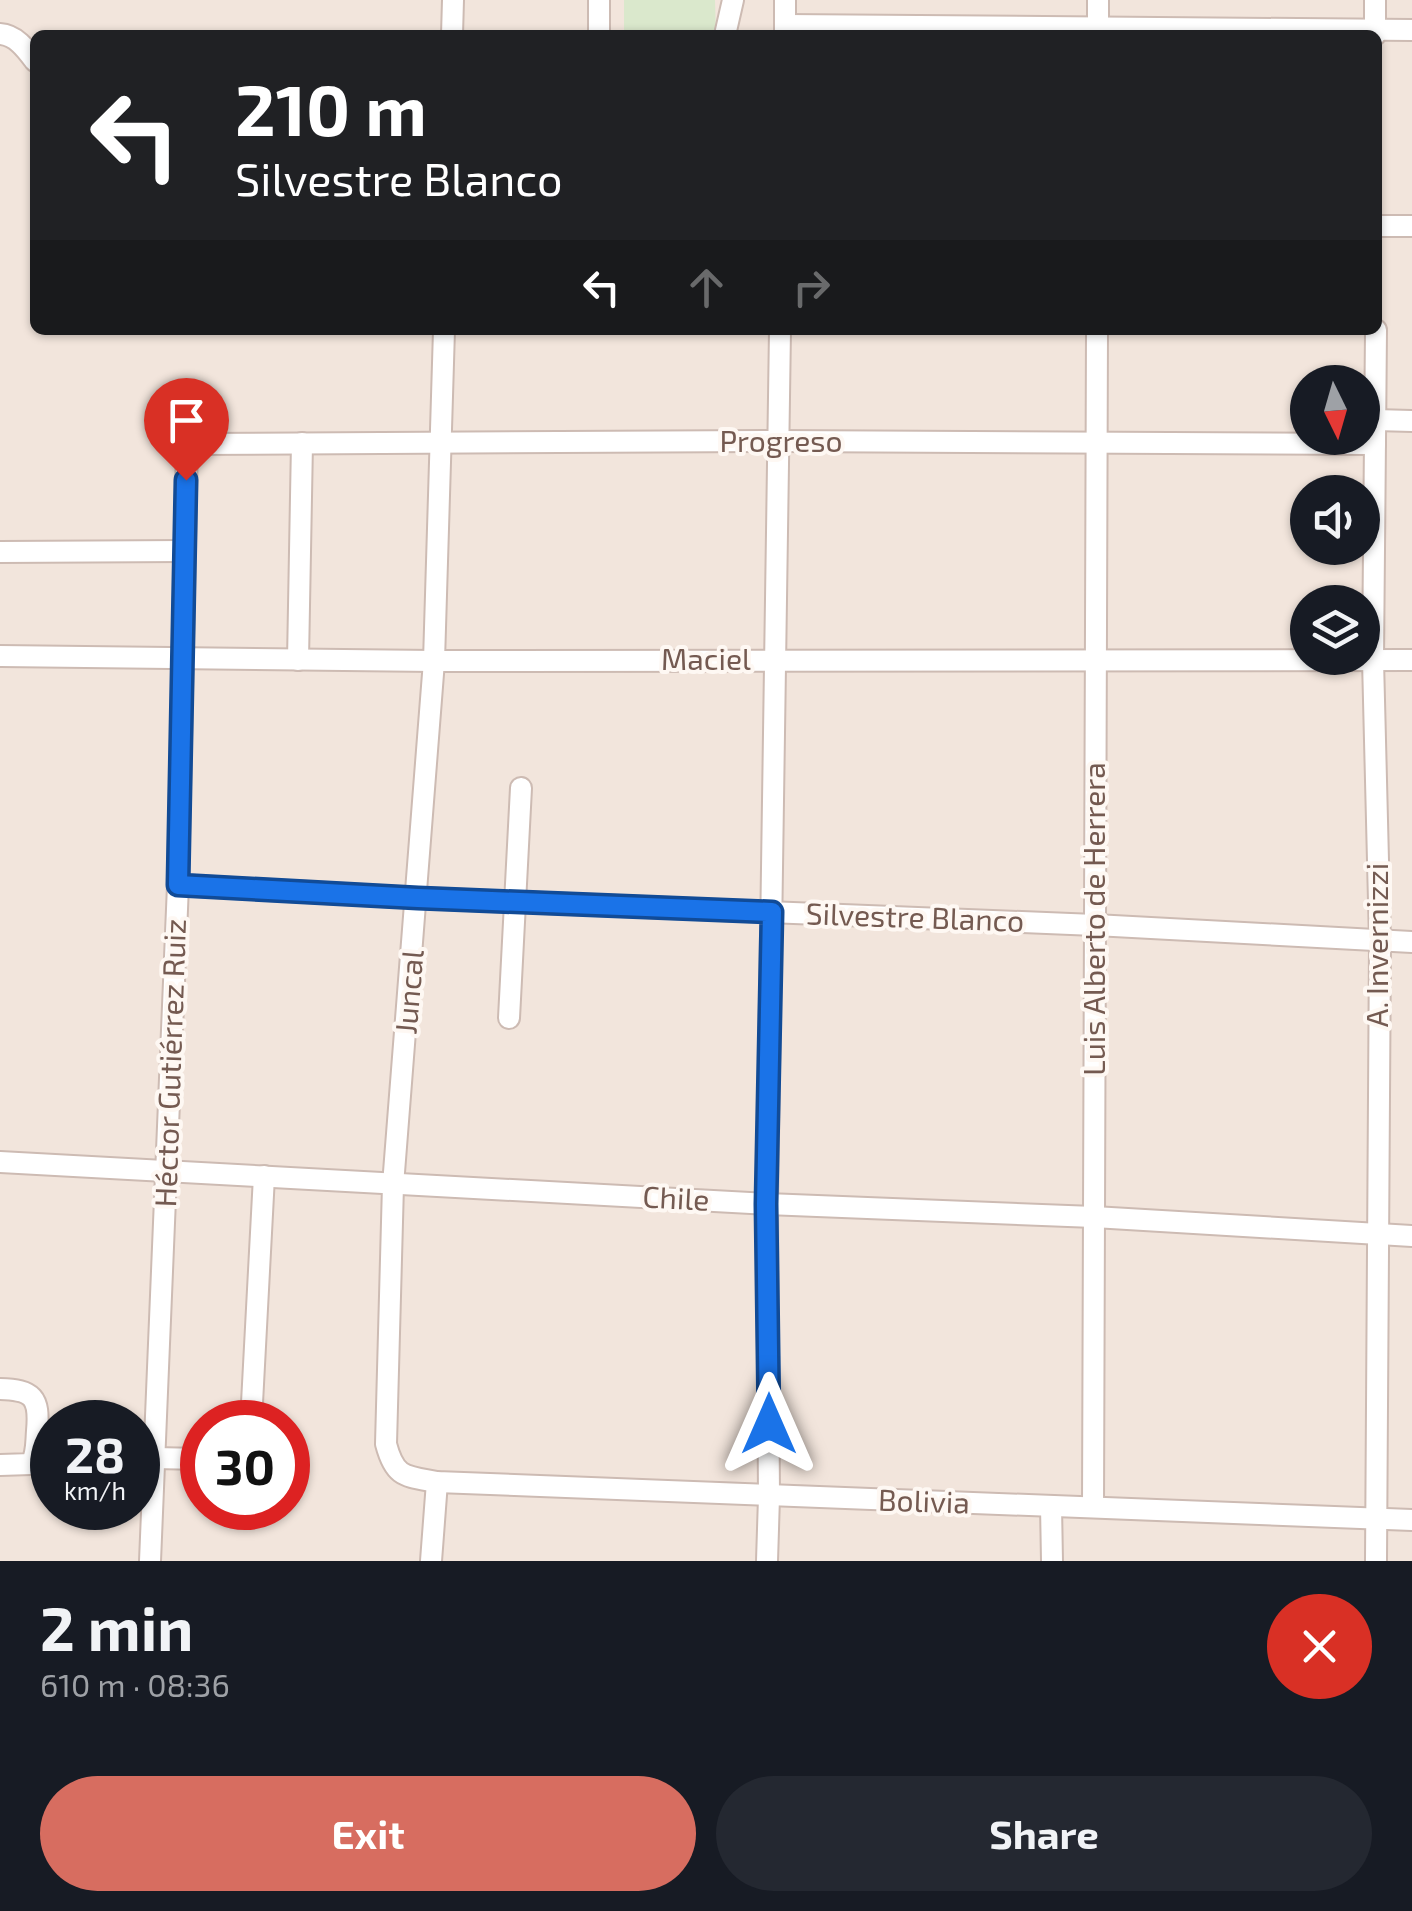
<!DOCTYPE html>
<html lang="en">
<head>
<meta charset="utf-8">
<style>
  :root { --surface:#171b24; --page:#242831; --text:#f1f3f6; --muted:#9ea1a6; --accent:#d76d60 }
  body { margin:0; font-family:"Exo 2",sans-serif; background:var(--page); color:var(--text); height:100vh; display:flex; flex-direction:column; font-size:38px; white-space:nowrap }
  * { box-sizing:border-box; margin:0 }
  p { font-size:32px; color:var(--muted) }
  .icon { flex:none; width:55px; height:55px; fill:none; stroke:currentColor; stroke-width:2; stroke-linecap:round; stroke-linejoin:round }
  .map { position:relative; height:1561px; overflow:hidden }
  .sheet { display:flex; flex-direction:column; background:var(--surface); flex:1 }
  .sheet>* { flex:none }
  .guide { position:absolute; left:30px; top:30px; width:1352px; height:305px; border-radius:15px; box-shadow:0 2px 8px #0004; background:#202124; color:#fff; overflow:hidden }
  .needle { width:65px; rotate:175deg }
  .fabs { position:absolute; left:1290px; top:365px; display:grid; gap:20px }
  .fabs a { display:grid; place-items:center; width:90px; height:90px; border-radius:50%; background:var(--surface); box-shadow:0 2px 8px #0004; font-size:50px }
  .speed { position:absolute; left:30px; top:1400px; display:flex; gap:20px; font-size:50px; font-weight:700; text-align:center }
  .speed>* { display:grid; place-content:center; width:130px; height:130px; border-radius:50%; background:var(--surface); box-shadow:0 2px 8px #0004; line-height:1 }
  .speed small { font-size:25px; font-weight:400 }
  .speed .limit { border:15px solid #d22; background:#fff; color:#111 }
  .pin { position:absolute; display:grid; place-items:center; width:85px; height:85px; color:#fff; margin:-102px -42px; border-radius:50% 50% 50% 0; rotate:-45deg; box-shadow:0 0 10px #0007 }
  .pin .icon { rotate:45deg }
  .me { position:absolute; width:110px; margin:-55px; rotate:0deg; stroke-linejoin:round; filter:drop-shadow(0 0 8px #0008) }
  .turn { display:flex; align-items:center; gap:35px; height:210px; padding:0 40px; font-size:45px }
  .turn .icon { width:130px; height:130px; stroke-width:2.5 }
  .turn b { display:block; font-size:70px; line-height:85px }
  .lanes { display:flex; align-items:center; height:95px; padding:0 40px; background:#0003; justify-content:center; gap:50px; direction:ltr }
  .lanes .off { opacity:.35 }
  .round { display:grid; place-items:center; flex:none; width:105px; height:105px; border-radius:52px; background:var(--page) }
  .head { display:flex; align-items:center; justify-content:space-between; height:170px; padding:0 40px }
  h1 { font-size:60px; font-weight:700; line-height:75px }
  .cta { display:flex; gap:20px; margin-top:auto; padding:20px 40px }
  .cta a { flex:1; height:115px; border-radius:60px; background:var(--accent); color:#fff; font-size:40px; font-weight:700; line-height:115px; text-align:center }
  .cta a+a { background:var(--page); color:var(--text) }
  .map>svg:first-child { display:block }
  .residential { fill:#f2e5dc; fill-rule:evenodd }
  .green { fill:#dae8cc }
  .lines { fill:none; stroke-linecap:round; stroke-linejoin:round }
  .minor-casing { stroke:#cdbbb3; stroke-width:24 }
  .minor { stroke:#fff; stroke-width:20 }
  .route-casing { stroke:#114b97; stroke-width:25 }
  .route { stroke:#1a73e8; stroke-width:18 }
  .labels { text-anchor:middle; stroke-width:8; stroke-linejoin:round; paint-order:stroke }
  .street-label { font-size:30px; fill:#745a51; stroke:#fef8f3 }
</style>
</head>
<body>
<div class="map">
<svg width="1412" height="1561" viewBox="0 0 1412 1561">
  <rect width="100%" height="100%" fill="#fbf4ed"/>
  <path class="residential" d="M0,0h1412v1561h-1412zM35,35h1343v295h-1343zM1308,382h54v56h-54zM1308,492h54v56h-54zM1308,602h54v56h-54zM52,1422h86v86h-86zM202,1422h86v86h-86z"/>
  <path class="green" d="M624,0h91l1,35h-92z"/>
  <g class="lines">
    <g class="minor-casing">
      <g id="minor">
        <path d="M599,0v35"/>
        <path d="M1098,0v35"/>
        <path d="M785,25l627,5"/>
        <path d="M0,34c16,1 26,15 35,27"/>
        <path d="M452,35l1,-35"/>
        <path d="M725,35l8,-35"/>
        <path d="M785,35v-35"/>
        <path d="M1375,35v-35"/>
        <path d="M1378,226h34"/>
        <path d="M444,330l-10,331 -41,524 -7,259c9,34 19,32 51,38l975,38"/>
        <path d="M1375,420l37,1"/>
        <path d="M0,552l185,-1"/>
        <path d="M0,656l434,5 978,-1"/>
        <path d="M298,660l4,-217"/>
        <path d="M178,885l240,13 677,27 317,17"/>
        <path d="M509,1018l12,-230"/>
        <path d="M0,1162l767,42 327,13 318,19"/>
        <path d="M0,1389c33,1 40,8 37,42 -1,12 0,23 -6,33l-31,1"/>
        <path d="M251,1422l13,-246"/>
        <path d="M154,1458l48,1"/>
        <path d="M1051,1506l1,55"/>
        <path d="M1093,1507l4,-1177"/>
        <path d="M150,1561l28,-676 9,-441 591,-3 597,3"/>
        <path d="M431,1561l6,-79"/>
        <path d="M767,1561l2,-64 -2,-293 13,-874"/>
        <path d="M1376,1561l4,-620 -7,-281 3,-330"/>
      </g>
    </g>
    <use href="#minor" class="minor"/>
  </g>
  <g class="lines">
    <g class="route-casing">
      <path id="route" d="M186,480l-8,405 240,13 354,14 -6,292 3,220"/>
    </g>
    <use href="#route" class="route"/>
  </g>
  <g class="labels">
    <g class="street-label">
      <text x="781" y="452">Progreso</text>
      <text x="706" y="670">Maciel</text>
      <text transform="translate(915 918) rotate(2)" y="10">Silvestre Blanco</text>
      <text transform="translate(1095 919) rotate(-90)" y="10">Luis Alberto de Herrera</text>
      <text transform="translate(1378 945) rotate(-90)" y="10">A. Invernizzi</text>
      <text transform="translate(410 992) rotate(-85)" y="10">Juncal</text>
      <text transform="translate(171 1063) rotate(-88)" y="10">Héctor Gutiérrez Ruiz</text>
      <text transform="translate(676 1199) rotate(3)" y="10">Chile</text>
      <text transform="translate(924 1502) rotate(2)" y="10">Bolivia</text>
    </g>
  </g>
</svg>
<div class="fabs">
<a><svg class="needle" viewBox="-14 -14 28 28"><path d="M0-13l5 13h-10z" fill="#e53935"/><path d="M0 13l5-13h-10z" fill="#9ea1a6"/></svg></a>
<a><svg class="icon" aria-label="sound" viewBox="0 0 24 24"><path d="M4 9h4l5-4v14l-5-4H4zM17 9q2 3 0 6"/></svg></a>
<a><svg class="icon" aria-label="layers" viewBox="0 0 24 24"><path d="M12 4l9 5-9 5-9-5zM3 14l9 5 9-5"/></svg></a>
</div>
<div class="speed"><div>28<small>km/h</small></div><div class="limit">30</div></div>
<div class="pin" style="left:186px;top:480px;background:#d93025"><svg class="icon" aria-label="arrive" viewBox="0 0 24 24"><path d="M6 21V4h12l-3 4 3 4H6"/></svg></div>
<svg class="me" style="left:769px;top:1424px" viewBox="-20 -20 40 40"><path d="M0-17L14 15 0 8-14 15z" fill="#1a73e8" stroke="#fff" stroke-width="4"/></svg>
<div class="guide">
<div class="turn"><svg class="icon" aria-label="left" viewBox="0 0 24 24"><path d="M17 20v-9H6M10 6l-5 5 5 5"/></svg><div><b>210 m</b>Silvestre Blanco</div></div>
<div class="lanes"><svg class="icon" aria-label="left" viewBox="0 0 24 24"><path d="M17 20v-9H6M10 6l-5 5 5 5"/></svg><svg class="icon off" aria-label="ahead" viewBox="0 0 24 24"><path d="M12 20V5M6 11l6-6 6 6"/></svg><svg class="icon off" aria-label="right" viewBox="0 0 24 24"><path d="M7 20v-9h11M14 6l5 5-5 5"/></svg></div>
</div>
</div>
<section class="sheet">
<div class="head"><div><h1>2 min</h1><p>610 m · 08:36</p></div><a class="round" style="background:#d93025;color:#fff"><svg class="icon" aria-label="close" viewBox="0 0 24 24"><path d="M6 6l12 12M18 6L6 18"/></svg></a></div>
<div class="cta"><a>Exit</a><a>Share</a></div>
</section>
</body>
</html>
